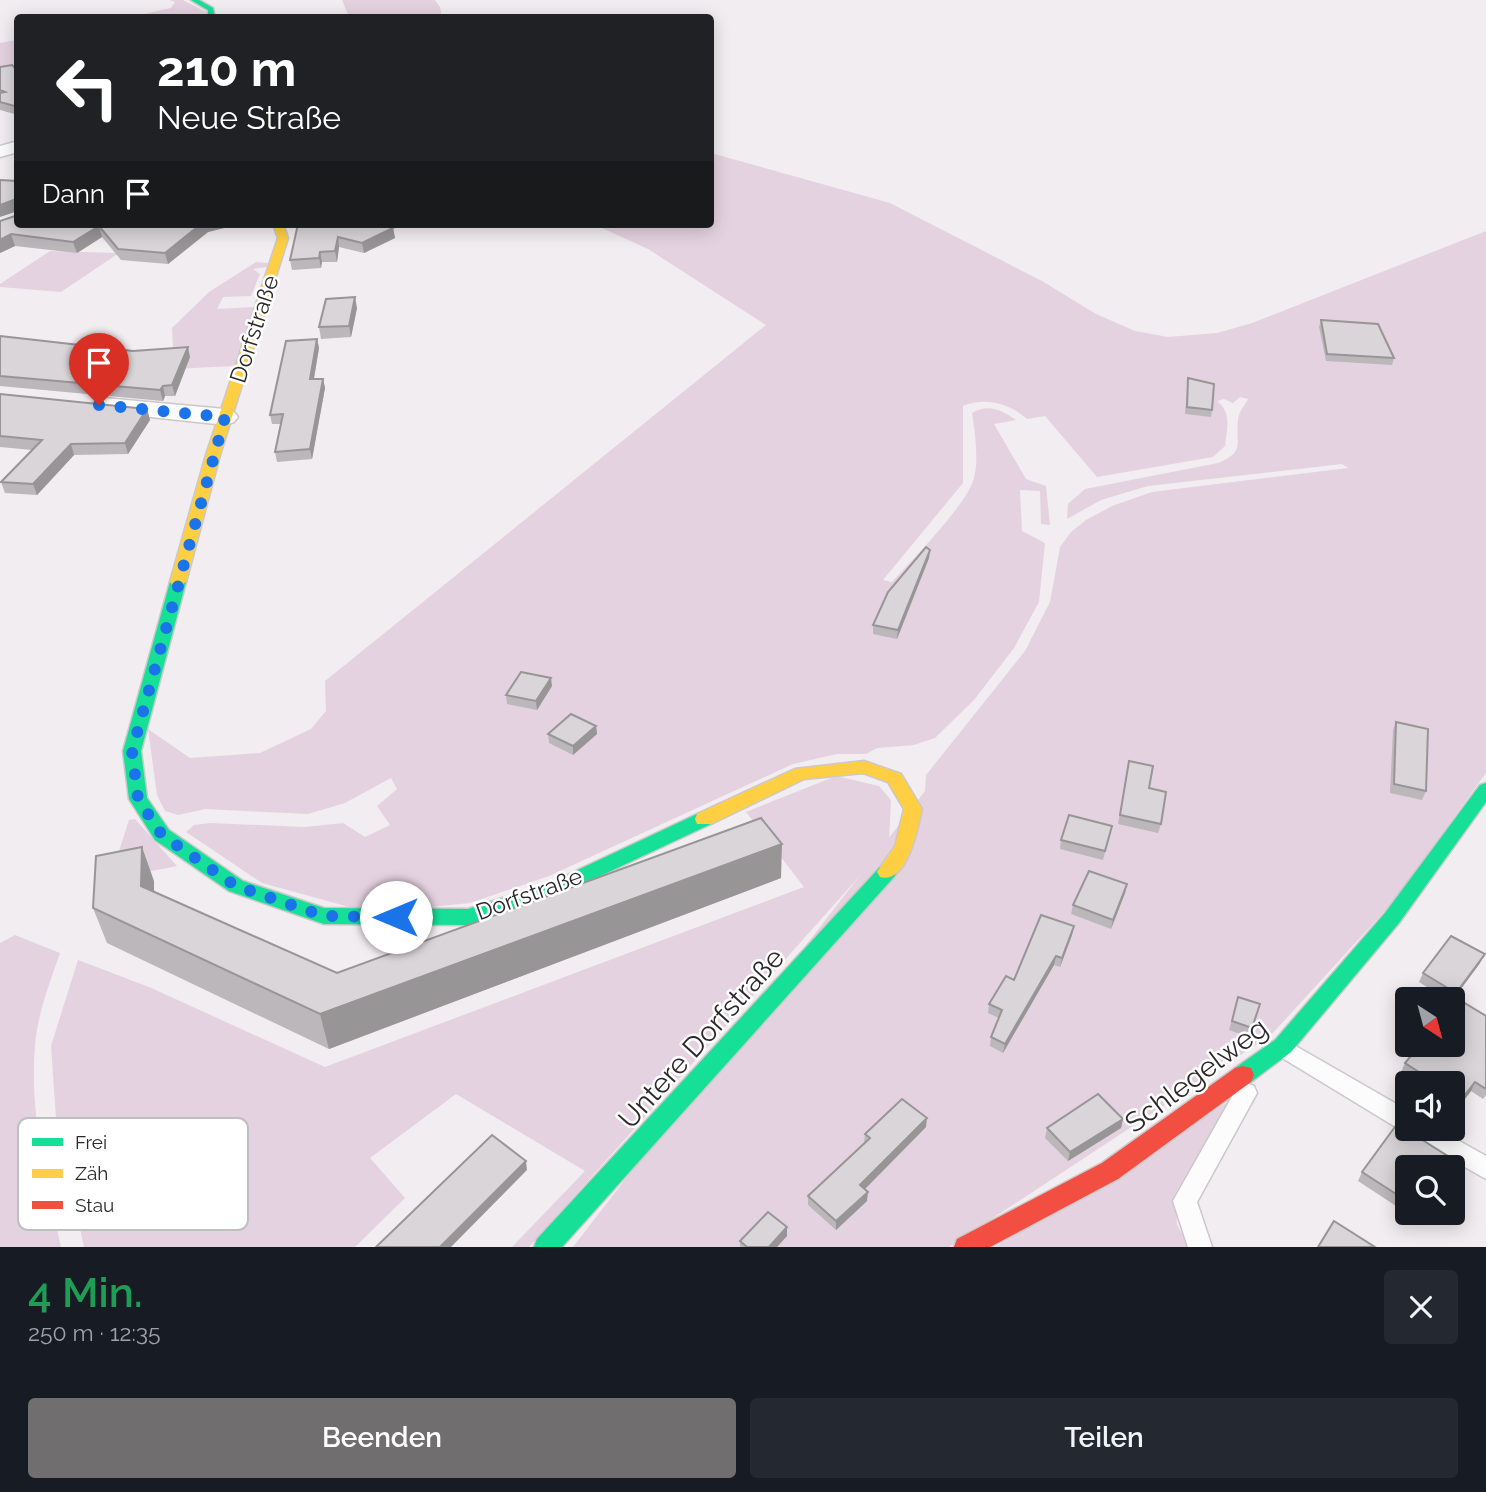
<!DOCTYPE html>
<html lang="de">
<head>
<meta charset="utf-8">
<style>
  :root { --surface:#171b24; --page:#242831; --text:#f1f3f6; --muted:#9ea1a6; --accent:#716e70 }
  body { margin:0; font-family:Raleway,sans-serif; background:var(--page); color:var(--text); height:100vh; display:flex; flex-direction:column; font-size:26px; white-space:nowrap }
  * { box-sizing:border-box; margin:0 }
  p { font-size:23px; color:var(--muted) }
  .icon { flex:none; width:38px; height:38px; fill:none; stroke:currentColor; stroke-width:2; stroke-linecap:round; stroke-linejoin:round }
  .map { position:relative; height:1247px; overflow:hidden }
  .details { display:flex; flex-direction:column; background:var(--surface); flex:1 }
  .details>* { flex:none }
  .banner { position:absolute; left:14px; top:14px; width:700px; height:214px; border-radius:7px; box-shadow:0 4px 18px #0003; background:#202124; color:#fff; overflow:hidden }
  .needle { width:46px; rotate:144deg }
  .tools { position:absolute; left:1395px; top:987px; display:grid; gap:14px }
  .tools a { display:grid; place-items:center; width:70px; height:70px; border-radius:7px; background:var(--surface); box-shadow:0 4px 18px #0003; font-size:35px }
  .pin { position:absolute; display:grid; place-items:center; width:60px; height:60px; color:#fff; margin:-72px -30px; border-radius:50% 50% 50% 0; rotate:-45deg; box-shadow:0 0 7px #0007 }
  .pin .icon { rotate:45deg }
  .me { position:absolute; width:77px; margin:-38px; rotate:270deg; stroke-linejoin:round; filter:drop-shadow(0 0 5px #0008) }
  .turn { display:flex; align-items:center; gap:24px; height:147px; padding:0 28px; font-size:32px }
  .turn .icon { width:91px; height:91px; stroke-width:2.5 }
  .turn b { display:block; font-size:49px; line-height:60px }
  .then { display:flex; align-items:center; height:66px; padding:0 28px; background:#0003; gap:14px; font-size:26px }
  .round { display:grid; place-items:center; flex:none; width:74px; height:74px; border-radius:7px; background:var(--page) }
  .headline { display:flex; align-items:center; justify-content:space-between; height:119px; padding:0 28px }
  h1 { font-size:42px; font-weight:600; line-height:52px; color:#1e9e55 }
  .cta { display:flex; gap:14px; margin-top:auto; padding:14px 28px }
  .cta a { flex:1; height:80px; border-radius:7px; background:var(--accent); color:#fff; font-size:28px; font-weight:600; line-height:80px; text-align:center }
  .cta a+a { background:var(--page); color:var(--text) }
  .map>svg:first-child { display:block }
  .green { fill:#e5d2e0 }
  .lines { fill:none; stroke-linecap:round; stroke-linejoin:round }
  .lane-casing { stroke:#ccc8ca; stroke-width:3 }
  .street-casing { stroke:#ccc8ca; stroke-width:3 }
  .fast-casing { stroke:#ccc8ca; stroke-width:3 }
  .slow-casing { stroke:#ccc8ca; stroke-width:3 }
  .jam-casing { stroke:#ccc8ca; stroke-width:3 }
  .lane { fill:#fdfcfd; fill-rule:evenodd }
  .street { fill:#fdfcfd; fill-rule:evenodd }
  .fast { fill:#16e098; fill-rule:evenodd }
  .slow { fill:#ffcf43; fill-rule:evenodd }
  .jam { fill:#f24e42; fill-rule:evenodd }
  .wall { fill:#bbb7ba }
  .shaded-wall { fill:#989597 }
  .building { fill:#d9d5d8; stroke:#989597; stroke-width:2 }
  .route { stroke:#1a73e8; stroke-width:12; stroke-dasharray:0 21.6 }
  .labels { text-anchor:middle; stroke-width:5; stroke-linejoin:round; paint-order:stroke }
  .street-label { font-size:23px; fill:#2c292b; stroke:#fff }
  .near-street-label { font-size:28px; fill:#2c292b; stroke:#fff }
  .key { fill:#fff; stroke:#c0bfbf; stroke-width:2 }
  .key-label { font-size:19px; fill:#2c292b }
</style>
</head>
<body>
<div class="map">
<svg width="1486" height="1247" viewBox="0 0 1486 1247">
  <rect width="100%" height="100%" fill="#f2edf0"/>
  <g class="green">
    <path d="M169,0h14l25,13 1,5h-83l45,-10 4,-6z"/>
    <path d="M342,0h93l5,7 2,10h-93z"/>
    <path d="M17,40v31l-17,3v-31z"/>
    <path d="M711,153l179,50 152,78 54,33 39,17 33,6 49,-4 35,-10 234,-92v542l-95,131 -120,131 -322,212h-376l352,-456 1,-16 99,-124 25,-49 10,-55 11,-15 15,-12 26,-14 40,-14 196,-24 -6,-4 -194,22 -47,14 -34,19 1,-15 17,-15 133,-26c28,-12 17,-19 20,-44 1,-8 7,-14 10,-20l-8,-2 -7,6 -9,-4 -7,2c15,12 10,27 8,45l-12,11 -116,20 -52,-61 -18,3c-18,-16 -42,-22 -64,-13v77l-80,97 9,2c22,-24 68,-71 80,-98 8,-19 3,-52 0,-71 15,-10 31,-3 44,7l-22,4 32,55 20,7 4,39 -9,-1 -1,-33 -20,-1 2,41 23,12 -6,59 -25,46 -40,52 -39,38 -21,7 -37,3 -11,6h-29l-44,10 -244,112 -79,27 -99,10 -109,-30 -76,-51 8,-7 17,-2 94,4 38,-4 22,14 25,-12 -13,-19 20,-17 -6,-11 -46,25 -37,11 -103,-5 -27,6 -13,-4 -8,-16 -9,-66 42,29 70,-5 51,-24 15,-18 -1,-30 441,-356 -118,-76 -55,-25h117z"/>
    <path d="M50,251l69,2 -58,39 -61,-5v-3z"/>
    <path d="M256,262l12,1 -1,4 -14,2 7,5 -9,22 -28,1 -6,12 37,-2 -20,59 -60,3 -2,-41 37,-36z"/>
    <path d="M836,776l43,10 12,14 -2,43 -360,404h-17l73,-76 -129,-77 -86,64 35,40 -50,49h-271l-28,-129 -5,-72 27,-86 71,27 176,80 479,-180 -58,-75z"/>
    <path d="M135,819l42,47 -67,13 19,-59z"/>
    <path d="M15,935l45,18c-10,29 -23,62 -25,93 -6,69 12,134 26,201h-61v-304z"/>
    <path d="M1231,1100l-56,94 2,31 13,22h-195z"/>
  </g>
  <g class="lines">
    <g class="lane-casing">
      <g id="lane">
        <path d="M1287,1041l120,69v19h31l48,27v23l-76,-43 -2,-4 -9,-3 -120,-73 -3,-6 3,-6z"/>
        <path d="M1246,1083l8,3 3,7 -60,109 15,45h-24l-15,-46 65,-115z"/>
      </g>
    </g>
    <g class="street-casing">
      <g id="street">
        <path d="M18,141v11l-18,5v-11z"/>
        <path d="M104,398l121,11 9,3 4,5 -4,5 -9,3 -130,-14 -4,-5 4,-5z"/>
      </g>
    </g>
    <g class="fast-casing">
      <g id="fast">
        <path d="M191,0h8l14,8 2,10h-7v-8z"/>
        <path d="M178,577l8,5 -45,169 6,47 22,32 74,51 81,27 144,1 82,-26 147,-69h14l2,5 -2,5 -147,69 -96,32 -144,-1 -95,-33 -74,-51 -26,-41 -6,-48 47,-169z"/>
        <path d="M1486,783v19l-87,121 -108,129 -40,30 -8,2 -8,-2 -3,-7 3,-7 40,-28 110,-127 95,-128z"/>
        <path d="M887,865l7,2 3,5 -3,5 -332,370h-28l3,-8 343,-372z"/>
      </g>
    </g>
    <g class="slow-casing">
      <g id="slow">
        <path d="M273,224h10l5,14 -68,217 -34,127 -8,5 -5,-2 -3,-3 36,-127 72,-217z"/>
        <path d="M864,761l37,13 21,35c-4,19 -15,76 -42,68l-3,-5 18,-26 9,-37 -16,-27 -25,-9 -59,6 -93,45h-14l-2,-5 2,-5 98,-45z"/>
      </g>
    </g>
    <g class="jam-casing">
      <path id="jam" d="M1243,1066l8,2 3,7 -3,7 -133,97 -128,68h-36l3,-8 145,-76 133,-95z"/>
    </g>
    <use href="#lane" class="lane"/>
    <use href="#street" class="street"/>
    <use href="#fast" class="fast"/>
    <use href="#slow" class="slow"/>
    <use href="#jam" class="jam"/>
  </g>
  <g class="wall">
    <path d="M0,67l18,4v44l-18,-5z"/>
    <path d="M0,221l228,6 -20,5 -40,32 -47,-4 -19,-23 -25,16 -62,-7 -15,7z"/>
    <path d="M295,224h94l4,4 2,10 -31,15 -25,-6 -2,15h-15l-1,6 -29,2 -2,-10 8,-33z"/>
    <path d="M357,308l-6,29 -30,2 -2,-12z"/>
    <path d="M1321,320l73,38 -2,7 -66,-4 -7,-34z"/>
    <path d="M0,336l190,21 -15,39h-10l-2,5 -163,-15z"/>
    <path d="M317,339l2,9 -5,31h9l2,9 -13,71 -35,3 -2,-10 6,-28h-9l-2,-9z"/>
    <path d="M1188,378l24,32 -1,7 -26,-3z"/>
    <path d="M0,394l147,15 3,11 -22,34 -54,1 -37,40 -32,-2 -4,-11 31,-32 -32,-3z"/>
    <path d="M930,550l-1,8 -32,81 -24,-5v-9z"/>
    <path d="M552,686l-15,24 -30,-6 -1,-9z"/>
    <path d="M1396,722l30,69 -4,9 -32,-7 3,-63z"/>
    <path d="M596,726l1,8 -24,21 -24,-12 -1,-9z"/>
    <path d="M1129,761l32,63 -3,9 -40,-9z"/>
    <path d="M1112,826l-9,34 -43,-11 1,-9z"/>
    <path d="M781,878l-452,171 -222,-106 -14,-35 61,-27v11l183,81z"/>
    <path d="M1127,884l-2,9 -14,36 -40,-15 2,-9z"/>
    <path d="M1072,935l-12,32 -6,-2 -51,88 -13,-7 1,-9 8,-19 -11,-5 1,-9 25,-24z"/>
    <path d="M1480,963l-28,38v-2h-6l-27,-17 4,-9z"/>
    <path d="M1238,997l22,7 -11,33 -20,-7z"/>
    <path d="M1486,1016v79l-3,4 -12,-8 -14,18 -5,-3v-23h-34l-17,-11 4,-9z"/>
    <path d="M1123,1119l-2,9 -53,33 -23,-23 2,-10z"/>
    <path d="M926,1127l-61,62 2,12 -31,29 -28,-25v-9l56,-53 1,-9z"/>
    <path d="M1407,1167v46h26l-8,12 -67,-44 4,-9z"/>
    <path d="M787,1227v9l-10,11h-37v-6z"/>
  </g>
  <g class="shaded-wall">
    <path d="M16,199l2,12 -18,6v-12z"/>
    <path d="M201,224h26l1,3 -20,5 -40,32 -3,-11z"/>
    <path d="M99,226l3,11 -25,16 -4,-11z"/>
    <path d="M393,228l2,10 -31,15 -2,-10z"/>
    <path d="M11,234l4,12 -15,7v-13z"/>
    <path d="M338,237l1,10 -2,15 -2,-11z"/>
    <path d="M320,252l2,10 -1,6 -2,-10z"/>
    <path d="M355,297l2,11 -6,29 -2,-11z"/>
    <path d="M317,339l2,9 -7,41 -2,-10z"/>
    <path d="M188,347l2,10 -15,39 -3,-11z"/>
    <path d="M323,379l2,9 -13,71 -2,-10z"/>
    <path d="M163,386l2,10 -2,5 -3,-11z"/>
    <path d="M147,409l3,11 -22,34 -3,-11z"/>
    <path d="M71,444l3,11 -37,40 -4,-11z"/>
    <path d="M930,550l-1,8 -32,81 1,-9z"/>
    <path d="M551,678l1,8 -15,24 -1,-9z"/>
    <path d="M596,726l1,8 -24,21v-9z"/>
    <path d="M782,844l-1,34 -452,171 -9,-35z"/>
    <path d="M142,847l12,34v40l-13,-35z"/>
    <path d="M1127,884l-2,9 -14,36 2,-9z"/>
    <path d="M1074,926l-2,9 -12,32 2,-9z"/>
    <path d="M1485,954l-5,9 -28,38 4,-8z"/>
    <path d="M1056,956l-2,9 -51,88 2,-9z"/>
    <path d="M1475,1082l-4,9 -14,18 4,-9z"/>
    <path d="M927,1118l-1,9 -66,67v-9z"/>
    <path d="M1123,1119l-2,9 -53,33 2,-9z"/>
    <path d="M526,1161l1,9 -76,77h-11z"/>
    <path d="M868,1192l-1,9 -31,29v-9z"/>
    <path d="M787,1227v9l-10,11h-8z"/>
  </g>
  <g class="building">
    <path d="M12,65l6,6v36l-18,-5v-9l5,-1 -5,-2v-23z"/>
    <path d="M0,180l18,1v24l-2,-6 -16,6z"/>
    <path d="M18,215v9h183l-36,29 -47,-4 -19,-23 -26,16 -62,-8 -11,6v-19z"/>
    <path d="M298,224h91l4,4 -31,15 -24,-6 -3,14 -15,1 -1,6 -29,2z"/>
    <path d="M355,297l-6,29 -30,1 7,-28z"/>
    <path d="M1321,320l57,4 16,34 -67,-4z"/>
    <path d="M0,336l133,15 55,-4 -16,38 -9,1 -3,4 -160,-14z"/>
    <path d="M317,339l-7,40h13l-13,70 -35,3 8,-38 -13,1 16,-74z"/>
    <path d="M1188,378l26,6 -2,26 -25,-3z"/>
    <path d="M0,394l147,15 -22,34 -54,1 -38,40 -32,-2 41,-42 -42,-4z"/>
    <path d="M926,547l4,3 -32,80 -25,-5 15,-33z"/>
    <path d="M521,672l30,6 -15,23 -30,-6z"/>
    <path d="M571,714l25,12 -23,20 -25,-12z"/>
    <path d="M1396,722l32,7 -2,62 -32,-7z"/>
    <path d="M1129,761l24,5 -4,22 17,4 -5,32 -41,-9z"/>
    <path d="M1069,815l43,11 -7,25 -44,-11z"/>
    <path d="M761,818l21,26 -462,170 -227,-106 3,-52 46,-9 -1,39 196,87z"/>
    <path d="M1089,871l38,13 -14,36 -40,-15z"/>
    <path d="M1041,915l33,11 -12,32 -6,-2 -51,88 -14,-7 11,-27 -13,-6 17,-28 8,4z"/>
    <path d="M1451,936l34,18 -29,39 -33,-20z"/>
    <path d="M1238,997l22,7 -8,24 -20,-7z"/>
    <path d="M1458,999l28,17v73l-11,-7 -14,18 -9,-6v-11h-16l-31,-20 15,-18h32v-40z"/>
    <path d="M1098,1094l25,25 -53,33 -23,-24z"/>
    <path d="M902,1099l25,19 -67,67 8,7 -32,29 -28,-25 62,-58 -5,-4z"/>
    <path d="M1397,1124l54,34 -6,9h-38v34l-45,-29z"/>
    <path d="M492,1135l34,26 -86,86h-64z"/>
    <path d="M768,1212l19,15 -18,20h-22l-7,-6z"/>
    <path d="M1334,1221l41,26h-57z"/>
  </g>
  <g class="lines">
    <path class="route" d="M99,405l126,12 -93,334 6,48 24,36 74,51 88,30 72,1"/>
  </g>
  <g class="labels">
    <g class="street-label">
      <text transform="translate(254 329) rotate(-72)" y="8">Dorfstraße</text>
      <text transform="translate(529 894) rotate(-20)" y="8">Dorfstraße</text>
    </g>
    <g class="near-street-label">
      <text transform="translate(701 1038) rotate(-48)" y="10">Untere Dorfstraße</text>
      <text transform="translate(1196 1075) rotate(-37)" y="10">Schlegelweg</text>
    </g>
  </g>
  <rect x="18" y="1118" width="230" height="112" rx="10" class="key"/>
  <rect x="32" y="1138" width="31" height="8" fill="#16e098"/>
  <rect x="32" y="1169" width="31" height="9" fill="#ffcf43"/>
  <rect x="32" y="1201" width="31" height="8" fill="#f24e42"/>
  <g class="key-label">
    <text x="75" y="1149">Frei</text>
    <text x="75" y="1180">Zäh</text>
    <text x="75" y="1212">Stau</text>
  </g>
</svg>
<div class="tools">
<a><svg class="needle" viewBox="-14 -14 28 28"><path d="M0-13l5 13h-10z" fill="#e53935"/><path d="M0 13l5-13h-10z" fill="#9ea1a6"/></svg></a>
<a><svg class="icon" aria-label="sound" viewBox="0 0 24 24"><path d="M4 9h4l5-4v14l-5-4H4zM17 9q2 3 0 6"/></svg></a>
<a><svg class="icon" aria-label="search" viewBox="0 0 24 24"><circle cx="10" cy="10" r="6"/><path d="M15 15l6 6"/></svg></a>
</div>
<div class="pin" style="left:99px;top:405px;background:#d93025"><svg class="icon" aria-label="arrive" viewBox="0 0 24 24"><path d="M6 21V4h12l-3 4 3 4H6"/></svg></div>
<svg class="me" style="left:396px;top:917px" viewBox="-20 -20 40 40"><circle r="19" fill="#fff"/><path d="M0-13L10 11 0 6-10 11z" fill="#1a73e8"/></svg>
<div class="banner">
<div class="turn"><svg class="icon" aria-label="left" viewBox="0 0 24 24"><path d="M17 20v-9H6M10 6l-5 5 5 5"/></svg><div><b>210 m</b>Neue Straße</div></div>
<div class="then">Dann<svg class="icon" aria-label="arrive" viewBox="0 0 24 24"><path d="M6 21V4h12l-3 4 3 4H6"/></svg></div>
</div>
</div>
<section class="details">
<div class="headline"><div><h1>4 Min.</h1><p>250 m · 12:35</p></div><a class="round"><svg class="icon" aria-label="close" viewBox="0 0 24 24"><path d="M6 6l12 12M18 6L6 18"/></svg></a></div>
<div class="cta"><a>Beenden</a><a>Teilen</a></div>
</section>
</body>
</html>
